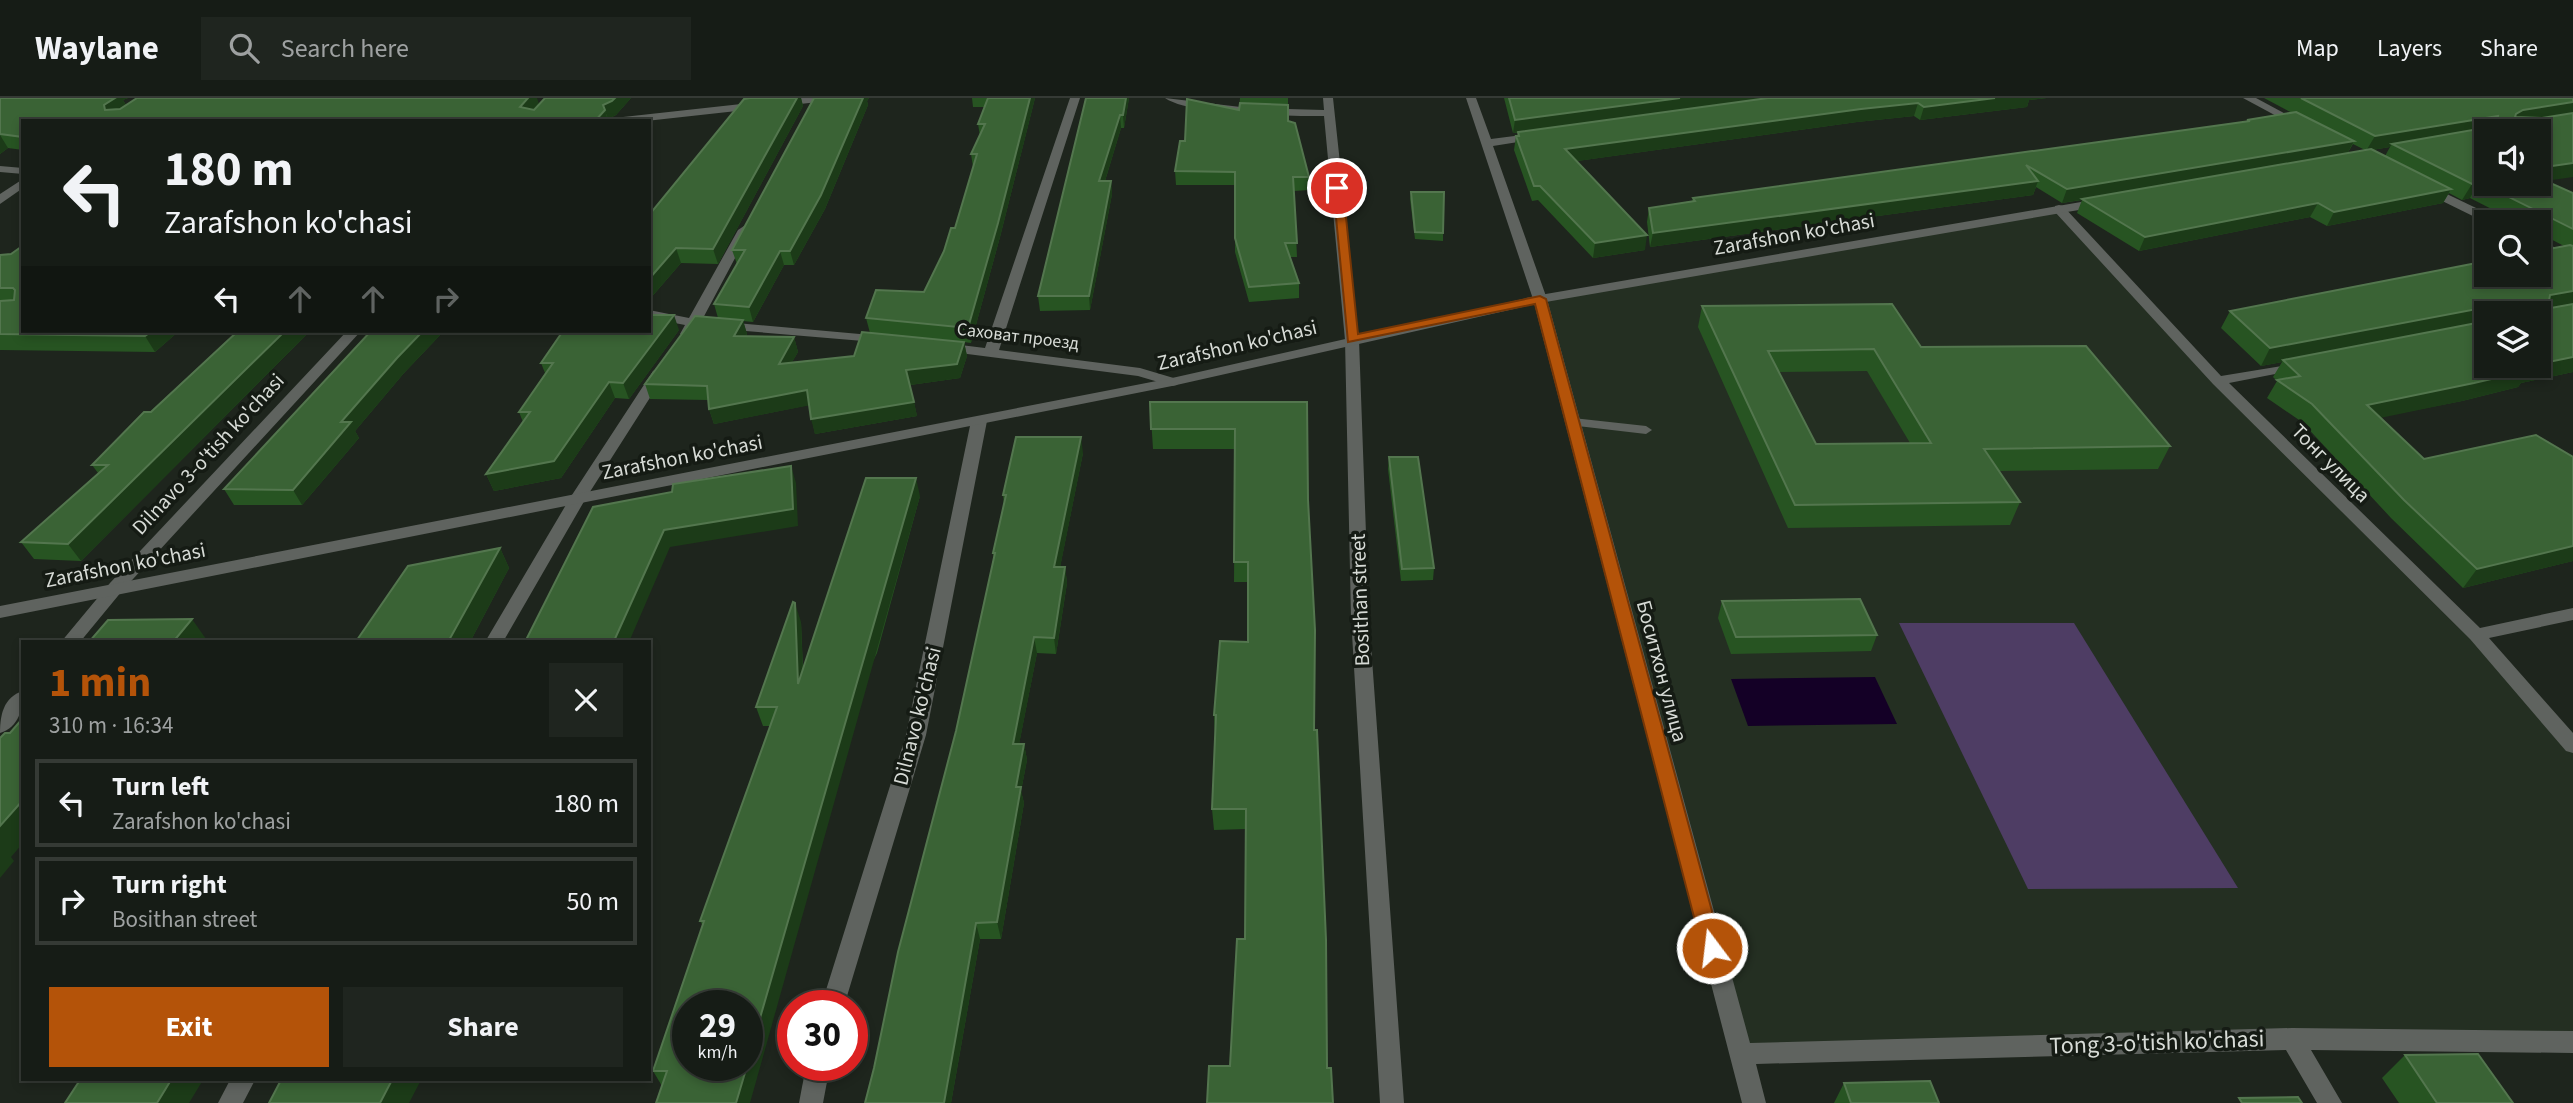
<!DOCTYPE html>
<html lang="en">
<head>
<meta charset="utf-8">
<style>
  :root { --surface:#161c16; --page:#1f251f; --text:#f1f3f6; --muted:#9ea1a1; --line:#353a35; --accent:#b45309 }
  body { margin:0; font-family:"Source Sans 3",sans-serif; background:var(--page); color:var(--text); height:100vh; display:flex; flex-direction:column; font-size:26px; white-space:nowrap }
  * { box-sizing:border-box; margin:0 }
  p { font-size:23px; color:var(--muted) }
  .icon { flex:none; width:38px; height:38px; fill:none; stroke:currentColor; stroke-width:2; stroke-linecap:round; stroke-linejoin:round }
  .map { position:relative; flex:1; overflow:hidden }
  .panel { position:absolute; left:21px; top:542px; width:630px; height:441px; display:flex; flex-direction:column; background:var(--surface); border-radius:0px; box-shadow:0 4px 10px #0003,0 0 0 2px var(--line) }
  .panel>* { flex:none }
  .top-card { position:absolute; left:21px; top:21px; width:630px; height:214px; border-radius:0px; box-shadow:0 4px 10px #0003,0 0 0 2px var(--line); background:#161c16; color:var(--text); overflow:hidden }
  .controls { position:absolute; left:2474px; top:21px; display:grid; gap:14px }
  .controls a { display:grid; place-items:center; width:77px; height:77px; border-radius:0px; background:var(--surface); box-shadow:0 4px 10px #0003,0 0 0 2px var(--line); font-size:35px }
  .speed { position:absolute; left:672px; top:892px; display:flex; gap:14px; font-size:35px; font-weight:700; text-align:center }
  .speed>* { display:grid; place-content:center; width:91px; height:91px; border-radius:50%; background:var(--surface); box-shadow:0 4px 10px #0003,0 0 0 2px var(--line); line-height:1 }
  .speed small { font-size:18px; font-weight:400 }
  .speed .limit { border:10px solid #d22; background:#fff; color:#111 }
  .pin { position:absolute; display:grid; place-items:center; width:60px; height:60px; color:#fff; margin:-30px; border:4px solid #fff; border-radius:50%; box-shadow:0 2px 7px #0007 }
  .me { position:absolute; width:77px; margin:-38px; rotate:345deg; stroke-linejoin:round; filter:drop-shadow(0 0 5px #0008) }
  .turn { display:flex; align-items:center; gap:24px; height:147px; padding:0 28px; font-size:32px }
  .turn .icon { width:91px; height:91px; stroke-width:2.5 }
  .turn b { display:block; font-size:49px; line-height:60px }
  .lanes { display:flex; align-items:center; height:66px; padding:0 28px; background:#0003; justify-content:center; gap:35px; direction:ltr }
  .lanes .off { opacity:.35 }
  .round { display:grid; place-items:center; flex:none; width:74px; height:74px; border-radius:0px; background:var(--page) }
  .head { display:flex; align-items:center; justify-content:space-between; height:119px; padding:0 28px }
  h1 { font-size:42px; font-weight:700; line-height:52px; color:var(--accent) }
  .button { display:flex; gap:14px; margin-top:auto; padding:14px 28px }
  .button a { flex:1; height:80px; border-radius:0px; background:var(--accent); color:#fff; font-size:28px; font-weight:700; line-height:80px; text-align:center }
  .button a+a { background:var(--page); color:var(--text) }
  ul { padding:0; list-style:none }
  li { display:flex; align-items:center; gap:21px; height:88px; margin:0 14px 10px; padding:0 14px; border:4px solid var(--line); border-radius:0px }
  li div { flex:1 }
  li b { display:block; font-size:26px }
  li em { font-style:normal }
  header { display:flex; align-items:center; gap:42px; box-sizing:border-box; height:98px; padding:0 35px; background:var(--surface); border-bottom:2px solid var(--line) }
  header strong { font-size:33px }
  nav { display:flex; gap:38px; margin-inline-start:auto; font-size:24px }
  .search { width:490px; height:63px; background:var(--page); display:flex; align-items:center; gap:18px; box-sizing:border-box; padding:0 24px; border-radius:0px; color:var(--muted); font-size:26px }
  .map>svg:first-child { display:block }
  .built { fill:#242f22 }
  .green { fill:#4e3d64 }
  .water { fill:#140026 }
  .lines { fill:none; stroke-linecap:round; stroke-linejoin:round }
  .service { fill:#5f635f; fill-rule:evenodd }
  .minor { fill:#5f635f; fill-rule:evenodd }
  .tertiary { fill:#5f635f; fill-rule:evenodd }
  .wall { fill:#275422; fill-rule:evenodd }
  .shaded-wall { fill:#1c3b18 }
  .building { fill:#3a6335; stroke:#53764e; stroke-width:2; fill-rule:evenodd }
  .route { fill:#b45309; stroke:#753606; stroke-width:2 }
  .labels { text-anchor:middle; stroke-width:7; stroke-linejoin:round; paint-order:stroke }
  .far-street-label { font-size:18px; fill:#d7dbd6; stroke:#151b14 }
  .street-label { font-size:21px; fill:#d7dbd6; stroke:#151b14 }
  .near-street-label { font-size:24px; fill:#d7dbd6; stroke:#151b14 }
</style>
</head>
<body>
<header>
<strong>Waylane</strong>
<div class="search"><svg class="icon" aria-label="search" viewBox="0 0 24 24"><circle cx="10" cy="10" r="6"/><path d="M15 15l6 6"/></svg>Search here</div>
<nav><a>Map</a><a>Layers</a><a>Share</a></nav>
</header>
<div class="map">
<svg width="2573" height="1005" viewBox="0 0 2573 1005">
  <rect width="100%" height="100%" fill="#1e251d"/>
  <path class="built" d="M2059,111l159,172 258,254 97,111v296l-833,12 -200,-755z"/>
  <path class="green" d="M1899,525h175l164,265 -210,1z"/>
  <path class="water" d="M1875,579l22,47 -149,2 -17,-47z"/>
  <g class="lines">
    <path class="service" d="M1573,320l73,8 6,4 -6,4 -77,-9 -2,-3z"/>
    <g class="minor">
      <path d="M797,0h35l-5,3 -181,20h-37l5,-3z"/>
      <path d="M1070,0h10l-81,252 141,18 37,11 2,3 -2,3 -5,1 -34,-10 -194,-25 -7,-4 7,-4 41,5z"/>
      <path d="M1165,0l84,10 75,2 -1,-12h10l26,242 10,277 35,486h-24l-29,-486 -6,-277 -21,-224c-34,0 -133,0 -159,-18z"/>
      <path d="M1466,0h10l15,41 46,-6 6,3 -6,3 -44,7 54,153 203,744 542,-15 281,3v22l-262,-3 31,53h-25l-31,-53 -530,14 10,39h-24l-209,-804z"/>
      <path d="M2243,0h13l50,27 -9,2z"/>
      <path d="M0,68l23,2v6l-23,-2z"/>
      <path d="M23,81v9l-23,16v-10z"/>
      <path d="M2426,86l73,35 2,3 -14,1 -65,-32 -2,-3z"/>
      <path d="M2059,107l4,1 158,170 85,-14v6l-77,15 251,245 93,-20v12l-84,18 84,95v20l-7,-2 -96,-112 -257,-255 -158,-172v-6z"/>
      <path d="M744,128l6,4 -48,90 180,16 7,4 -2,3 -189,-16 -6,10 -5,1 -7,-4 5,-9 -36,-7v-8l40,8 49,-88z"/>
      <path d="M2539,142l34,16v9l-34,-16z"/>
      <path d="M347,233h14l-239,260 -42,51h-19l49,-59z"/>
      <path d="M660,269l7,4 -81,127 -83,144h-18l85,-144 83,-127z"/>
      <path d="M979,318l8,5 -61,314 -82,271h-23l85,-271 65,-314z"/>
      <path d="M23,593c0,18 -4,36 -23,42 0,-17 3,-36 23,-42z"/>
      <path d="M806,968h24l-7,37h-24z"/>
      <path d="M230,982h25l-12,23h-25z"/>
    </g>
    <path class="tertiary" d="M2104,100l4,1v6l-568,98 -368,83 -1172,232v-12l1172,-228 368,-83z"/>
  </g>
  <g class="wall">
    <path d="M0,0h128l-5,2 3,5 413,-1 6,-6h86l-15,17 -8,4v2h-585v29l-15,-2 -8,6z"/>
    <path d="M797,0h4l2,8 -85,158 -37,-1 -32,37v-85z"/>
    <path d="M814,0h55l-2,3 1,4 -43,104 -31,56h-10l-31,57 -10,-1 4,13 -1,2 48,1 4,15 -6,10 62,-6 16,-23 -4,-15 58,-26 31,-64 18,-61 -2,-13 9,-18 -2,-12 7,-17h-12l-1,-9h63l-35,139 -29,106 -7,-1 3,14 -7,22 -50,7 7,31 -102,18 -6,-29 -95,19 -5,-15 -1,-9 -58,-1 -5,-15 73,-66 -4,-14 23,-40 -5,-14z"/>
    <path d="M1086,0h43l-5,30h-3l-16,53h6l1,13 -22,116 -50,1 -2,-15z"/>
    <path d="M1240,0h48v23l21,56v13l-15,1 3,66h-7l9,26v15l-50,4 -14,-50v-67h-59l-1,-14 10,-30 54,-31z"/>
    <path d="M1504,0h543l-18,2 -2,7 -107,13 -6,-4 -57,6 -280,39 68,89 -52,8 -55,-58 -6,1 -18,-51 2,-14h1l1,-3h-5z"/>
    <path d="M2264,0h309l-27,83 27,12v179l-52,11 -3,4 -56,14 -82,16 44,42 149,-2v104l-110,27 -72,-70 -89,-96 -35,-24 10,-17 -4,-4 9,-15 -21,4 -40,-38 9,-17 334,-65 -25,-13v-11h-22l-47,-24 -8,2 -13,-7 -6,10 -116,23 -17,-9 -171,34 -62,-38 5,-13 -20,3 -26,-16 -3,8 -383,52 -3,-25 2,-14 43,-7 1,-3 554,-76v-2l45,-7zM2353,46l12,6 -18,4zM2390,49l-5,9 -13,-6zM2487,215h52l-52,53z"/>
    <path d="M1411,94l32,41v8l-28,-2 -5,-40z"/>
    <path d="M11,156l12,77h156l-24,21 -155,-2v-95z"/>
    <path d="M1702,208l219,41 249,99 -12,23 -159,2 21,31 -10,23 -222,3 -90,-201zM1867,273l43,72 -94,1 -37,-72z"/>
    <path d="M679,232l-50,69 -14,-1 -54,80 -67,13 -8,-17 37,-52 -4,-10 26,-39 -4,-10z"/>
    <path d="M238,233h72l-229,230 -47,-2 -13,-17 77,-69 -6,-8z"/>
    <path d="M371,233h73l-40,42 -49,58 4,7 -57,67h-68l-10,-16z"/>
    <path d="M1150,304h157l1,98 -78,566 15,-127 1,-110 -32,1 -2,-21 3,-73 -1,-21 34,-73v-60h-14l1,-133h-82z"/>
    <path d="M1083,355l-23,114h5l2,16 -11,71 -19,-1 -18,91h5l3,16 -6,31 3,12 -23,136h-21l-29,164h-86l91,-372 38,-172 -1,-6 11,-49 -1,-9z"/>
    <path d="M1389,359l45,111 -1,12 -32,1 -13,-112z"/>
    <path d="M920,398l-43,157 -215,433 -9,-15 50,-145 -3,-5 70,-195h-7l-7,-19 45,-85 2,47z"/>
    <path d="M500,450l9,20 -39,74h-111l-2,-2z"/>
    <path d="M1722,503l155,34 -6,16 -140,3 -13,-36z"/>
    <path d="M2405,957l108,48h-114l-17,-25z"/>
    <path d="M1844,985l95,20h-105z"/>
  </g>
  <g class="shaded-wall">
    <path d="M101,0h27l-5,2 5,9 -23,1z"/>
    <path d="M528,0h9l2,6 -14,17 -5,-14z"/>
    <path d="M615,0h16l-15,17 -8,4 -5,-14z"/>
    <path d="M797,0h4l2,8 -85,158 -5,-15z"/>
    <path d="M863,0h6l-2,3 1,4 -43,104 -31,56 -4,-14z"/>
    <path d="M1030,0h5l-35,139 -29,106 -3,-15z"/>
    <path d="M1126,0h3l-5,30 -1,-13z"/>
    <path d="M1680,0h98l-265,35 2,-13z"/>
    <path d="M1995,0h52l-18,2 -2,7 -107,13 4,-13z"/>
    <path d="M2573,4v13l-59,10 2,-11 7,-4z"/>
    <path d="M1918,5l-4,13 -57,6 -294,41 2,-14 296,-40z"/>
    <path d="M605,12l3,11h-13z"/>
    <path d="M1120,17l1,13 -20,66 -2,-13z"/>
    <path d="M2498,18l-9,15 -97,13 -2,3 -24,4 9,-15z"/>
    <path d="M0,37l8,13 -8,6z"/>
    <path d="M2354,43l-7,13 -285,49 5,-14z"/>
    <path d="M2573,65v14l-34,5v-14z"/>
    <path d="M1111,83l1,13 -22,116 -1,-14z"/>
    <path d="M2038,83l-5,14 -383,52 3,-14z"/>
    <path d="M2479,84l-9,16 -8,2 10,-16z"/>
    <path d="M2451,91l-8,14 -116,23 7,-14z"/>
    <path d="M2318,105l-8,14 -171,34 6,-14z"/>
    <path d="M1647,137l-2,15 -52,8 2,-15z"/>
    <path d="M676,150l5,15 -32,37v-21z"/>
    <path d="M780,153l4,14 -31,57 -4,-15z"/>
    <path d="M2573,193v14l-35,7 12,-17z"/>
    <path d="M2498,207l-6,8h-5v9l-204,38 -1,2 -21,4 9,-18z"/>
    <path d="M674,217l5,15 -50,69 -6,-16z"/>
    <path d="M743,222l4,14 -9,17 -4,-15z"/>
    <path d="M152,233h27l-24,21 -10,-16z"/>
    <path d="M285,233h25l-229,230 -13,-17z"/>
    <path d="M423,233h21l-40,42 -49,58 4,7 -57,67 -9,-15 48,-68 56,-64z"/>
    <path d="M794,239l4,15 -15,26 -4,-14z"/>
    <path d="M964,244l3,14 -7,22 -50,7 -4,-15z"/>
    <path d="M2573,259v15l-52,11 -3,4 -56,14 -106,22 11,-18 158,-38 14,-1v-2z"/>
    <path d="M609,284l6,16 -54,80 -67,13 -8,-17z"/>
    <path d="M807,292l4,15 -97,19 -5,-15z"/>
    <path d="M914,304l3,14 -102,18 -4,-15z"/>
    <path d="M1081,339l2,16 -26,130 -3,-16z"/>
    <path d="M791,368l5,17 2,43 -128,21 -41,95h-15l50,-112z"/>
    <path d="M916,380l4,18 -170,607h-14z"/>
    <path d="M2573,448v15l-110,27 14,-19z"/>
    <path d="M500,450l9,20 -39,74h-22z"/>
    <path d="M1065,469l2,16 -11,71 -2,-16z"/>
    <path d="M795,505l6,19 3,81 -6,-19z"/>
    <path d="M192,521l14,20 -2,3h-31z"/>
    <path d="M1034,539l3,16 -21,107 -3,-16z"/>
    <path d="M1024,646l3,16 -6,31 3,12 -23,136 -4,-17 19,-135z"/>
    <path d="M23,702v43l-12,14 3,4 -14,17v-52z"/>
    <path d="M976,825l4,16 -29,164h-7z"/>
    <path d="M171,982h32l-14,23h-32z"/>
    <path d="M392,982h29l-12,23h-29z"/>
  </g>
  <g class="building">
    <path d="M0,0h115l-11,7 1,5 15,-1 17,-11h391l-8,9 14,3 11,-12h70l-3,3 -9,4 2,5 -10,11h-572v16l-23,-3z"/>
    <path d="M750,0h47l-84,151 -37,-1 -27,31v-64l95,-116z"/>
    <path d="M814,0h49l-42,97 -31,56h-10l-31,56 -35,-3 31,-54h-13z"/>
    <path d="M988,0h42l-32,125 -30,105 -102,-10 10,-28 48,2 20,-41 7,-23h4l22,-74h-6l14,-30h-7z"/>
    <path d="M1086,0h40l-3,17h-3l-21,66h12l-22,115h-51z"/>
    <path d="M1509,0h171l-165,22z"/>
    <path d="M1768,0h227l-71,9 -6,-4 -57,6 -296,40 82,86 -52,8 -55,-57h-6l-18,-50h3l-1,-4z"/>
    <path d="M2301,0h272v4l-50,8 -7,4 -1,3 27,1 31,-5v50l-34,5v-37h-52v53h52v-6l34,15v36l-94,-47 -7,2 -80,-40 104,-18 2,-10 -123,20z"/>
    <path d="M1187,1l52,11 1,-7 48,2v16l7,2 14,54h-16l4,66h-12l14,40 -50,4 -14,-49v-66l-60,-1 5,-30h5z"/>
    <path d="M2296,14l58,29 -287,48 -41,-24 12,16 -385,52 -4,-25 46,-7 -2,-3 557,-77 -3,-1z"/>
    <path d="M2371,51l80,40 -117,23 -16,-9 -173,34 -63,-38z"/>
    <path d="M1411,94h33l-1,41 -28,-1z"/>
    <path d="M2570,147l3,1v45l-23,4 -2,11 3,2 22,-4v53l-34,7v-51h-39l1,-5 -3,-3 -228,43 -40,-37 257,-50v14h52v-24z"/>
    <path d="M21,149h2v84h129l-7,5 -145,-2v-33l14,-1 1,-10 -2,-2h-13v-33l11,-1z"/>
    <path d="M1892,206l29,43 165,-1 84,100 -186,3 36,53 -225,3 -93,-199zM1874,251l57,94 -115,1 -48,-93z"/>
    <path d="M649,217h25l-51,68 -14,-1 -55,79 -68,13 44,-62h-11l34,-49h-12l22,-32h86z"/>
    <path d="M695,218l48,4 -9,16 60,1 -15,27 75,-8 8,-24 102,10 -7,22 -51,6 8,32 -103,17 -4,-29 -98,19 -2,-23 -62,-2z"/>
    <path d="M2487,223v45h45l-7,1 5,3 -56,13 -107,22 57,54 112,-24 37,22v89l-96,23 -73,-69 -92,-96 -35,-24 23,-4 -17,-16z"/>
    <path d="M238,233h47l-217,213 -47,-2 87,-77h-16l52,-53h7z"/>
    <path d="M371,233h52l-26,27 -56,64h10l-58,68 -69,-1z"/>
    <path d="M1150,304h157l1,98 7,130 -1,100h3l9,210 1,128h4l2,35h-126l2,-37h21l7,-127h8l1,-130h-34l4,-94h-2l6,-74 28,1v-80h-14l1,-133h-84z"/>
    <path d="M1016,339h65l-27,130h11l-11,71 -20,-1 -21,107h11l-8,43h5l-24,135 -21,1 -32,180h-79l9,-35 24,-116 58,-221 39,-178h-2l13,-58h-3z"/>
    <path d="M1389,359h29l16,111 -32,1z"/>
    <path d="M791,368l2,43 -129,21 -50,111 -89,1 68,-135 79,-15 1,-8z"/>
    <path d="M866,380h50l-169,585v-57h-59v60h59l-11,37h-80l11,-32h-14l51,-150h-4l77,-214h-21l37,-105 2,1 3,81z"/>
    <path d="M500,450l-52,94h-79l2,-2h-14l51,-74z"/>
    <path d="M1860,501l17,36 -141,2 -14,-36z"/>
    <path d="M192,521l-19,23h-84l19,-22z"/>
    <path d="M23,620v82l-23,26v-88l5,-5h5z"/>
    <path d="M2478,956l35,49h-76l-32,-48z"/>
    <path d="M80,982h91l-14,23h-92z"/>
    <path d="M281,982h111l-12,23h-111z"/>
    <path d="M1930,983l9,22h-88l-7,-20z"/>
    <path d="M2298,999l4,6h-60l-3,-5z"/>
  </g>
  <path class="route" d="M1333,88l10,2 15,146 182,-38 6,3 176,649 -3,7 -7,2 -7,-2 -3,-7 -167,-644 -187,38z"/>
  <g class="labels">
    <g class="far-street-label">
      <text transform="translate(1018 238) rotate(7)" y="6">Саховат проезд</text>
    </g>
    <g class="street-label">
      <text transform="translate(1794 136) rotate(-10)" y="7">Zarafshon ko'chasi</text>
      <text transform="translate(1237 247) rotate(-13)" y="7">Zarafshon ko'chasi</text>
      <text transform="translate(208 356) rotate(-47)" y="7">Dilnavo 3-o'tish ko'chasi</text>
      <text transform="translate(682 359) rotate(-11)" y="7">Zarafshon ko'chasi</text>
      <text transform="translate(2331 365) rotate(45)" y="7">Тонг улица</text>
      <text transform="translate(125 467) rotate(-11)" y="7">Zarafshon ko'chasi</text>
      <text transform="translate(1360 502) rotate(-92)" y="7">Bosithan street</text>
      <text transform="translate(1662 573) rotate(75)" y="7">Боситхон улица</text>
      <text transform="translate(917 618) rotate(-76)" y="7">Dilnavo ko'chasi</text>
    </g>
    <g class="near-street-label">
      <text transform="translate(2157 944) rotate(-2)" y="8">Tong 3-o'tish ko'chasi</text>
    </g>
  </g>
</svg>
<div class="controls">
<a><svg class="icon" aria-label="sound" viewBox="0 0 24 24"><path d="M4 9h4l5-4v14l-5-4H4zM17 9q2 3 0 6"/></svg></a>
<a><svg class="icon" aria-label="search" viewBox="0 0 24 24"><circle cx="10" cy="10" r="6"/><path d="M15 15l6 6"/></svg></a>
<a><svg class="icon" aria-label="layers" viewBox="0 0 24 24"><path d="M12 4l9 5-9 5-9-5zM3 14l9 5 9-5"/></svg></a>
</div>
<div class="speed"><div>29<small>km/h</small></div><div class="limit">30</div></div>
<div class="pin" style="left:1337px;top:90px;background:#d93025"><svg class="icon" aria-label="arrive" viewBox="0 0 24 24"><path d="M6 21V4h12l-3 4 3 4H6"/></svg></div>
<svg class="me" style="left:1712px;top:850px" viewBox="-20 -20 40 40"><circle r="17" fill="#b45309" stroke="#fff" stroke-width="3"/><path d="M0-11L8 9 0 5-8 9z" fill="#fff"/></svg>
<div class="top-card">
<div class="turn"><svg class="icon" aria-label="left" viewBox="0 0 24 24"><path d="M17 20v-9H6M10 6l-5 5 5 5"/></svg><div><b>180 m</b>Zarafshon ko'chasi</div></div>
<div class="lanes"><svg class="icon" aria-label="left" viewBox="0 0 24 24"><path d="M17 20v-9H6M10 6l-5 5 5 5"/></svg><svg class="icon off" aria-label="ahead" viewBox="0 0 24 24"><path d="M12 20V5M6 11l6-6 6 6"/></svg><svg class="icon off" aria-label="ahead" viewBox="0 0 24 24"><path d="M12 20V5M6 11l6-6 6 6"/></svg><svg class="icon off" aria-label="right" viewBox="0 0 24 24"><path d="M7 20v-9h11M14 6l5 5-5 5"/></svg></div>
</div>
<section class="panel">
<div class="head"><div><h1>1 min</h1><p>310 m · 16:34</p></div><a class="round"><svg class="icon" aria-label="close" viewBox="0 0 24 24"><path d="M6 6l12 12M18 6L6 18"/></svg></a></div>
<ul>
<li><svg class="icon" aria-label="left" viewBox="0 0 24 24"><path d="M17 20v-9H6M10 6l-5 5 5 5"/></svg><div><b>Turn left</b><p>Zarafshon ko'chasi</p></div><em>180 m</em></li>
<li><svg class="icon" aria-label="right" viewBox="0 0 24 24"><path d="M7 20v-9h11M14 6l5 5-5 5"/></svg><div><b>Turn right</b><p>Bosithan street</p></div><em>50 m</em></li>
</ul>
<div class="button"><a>Exit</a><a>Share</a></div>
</section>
</div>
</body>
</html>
